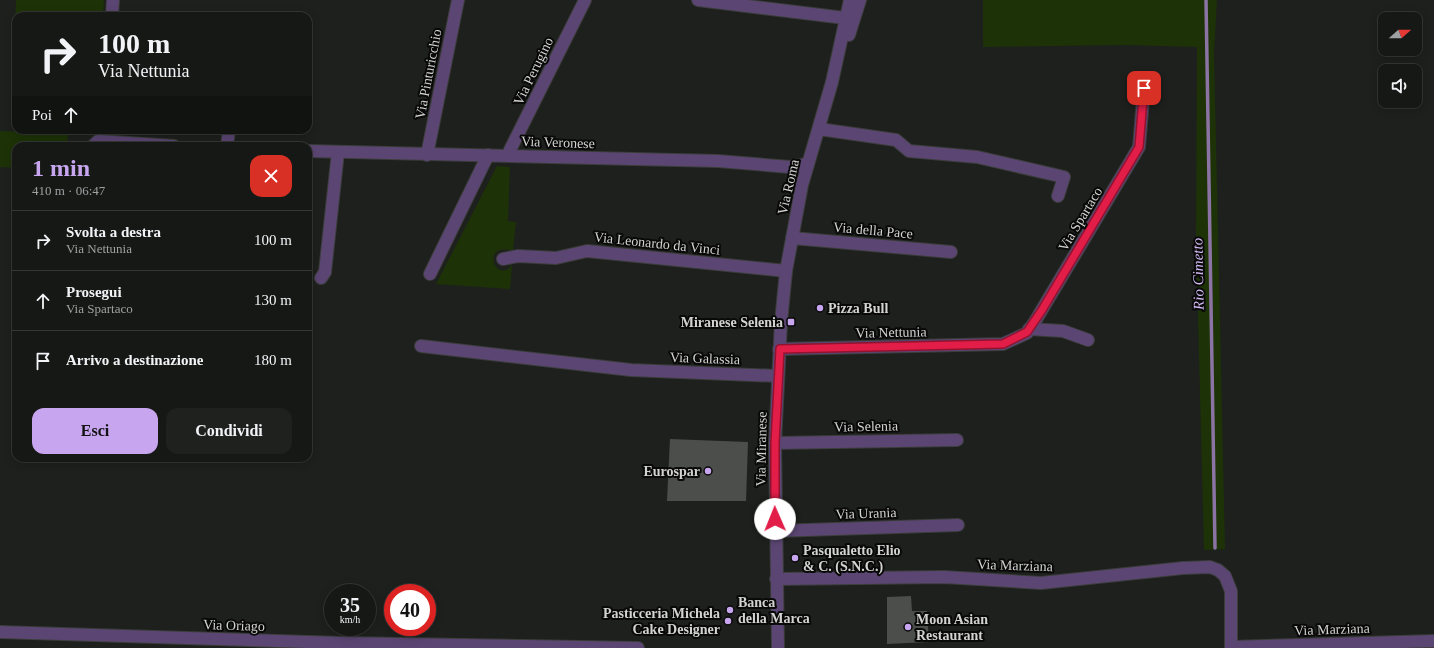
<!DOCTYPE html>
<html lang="it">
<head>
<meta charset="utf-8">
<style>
  :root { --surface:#161816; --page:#1f211f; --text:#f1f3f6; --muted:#9ea0a1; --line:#353735; --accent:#c7a6ef }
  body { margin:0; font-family:"Times New Roman",serif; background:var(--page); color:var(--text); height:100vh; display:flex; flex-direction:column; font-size:15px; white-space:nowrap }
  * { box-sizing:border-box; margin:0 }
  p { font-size:13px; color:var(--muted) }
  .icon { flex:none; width:22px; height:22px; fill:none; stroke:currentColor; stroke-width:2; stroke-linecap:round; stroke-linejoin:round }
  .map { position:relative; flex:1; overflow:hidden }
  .details { position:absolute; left:12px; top:142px; width:300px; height:320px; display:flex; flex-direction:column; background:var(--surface); border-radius:12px; box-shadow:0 2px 10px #0003,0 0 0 1px var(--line) }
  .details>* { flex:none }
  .hud { position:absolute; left:12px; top:12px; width:300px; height:122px; border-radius:12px; box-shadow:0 2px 10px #0003,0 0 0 1px var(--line); background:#161816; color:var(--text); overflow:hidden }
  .needle { width:26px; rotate:69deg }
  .tools { position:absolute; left:1378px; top:12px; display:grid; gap:8px }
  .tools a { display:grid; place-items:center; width:44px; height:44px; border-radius:8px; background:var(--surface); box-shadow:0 2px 10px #0003,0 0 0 1px var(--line); font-size:20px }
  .speed { position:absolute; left:324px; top:584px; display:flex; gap:8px; font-size:20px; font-weight:700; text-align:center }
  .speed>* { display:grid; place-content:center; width:52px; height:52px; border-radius:50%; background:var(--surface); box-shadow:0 2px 10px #0003,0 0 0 1px var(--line); line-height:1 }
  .speed small { font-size:10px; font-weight:400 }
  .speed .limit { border:6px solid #d22; background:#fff; color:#111 }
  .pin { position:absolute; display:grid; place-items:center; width:34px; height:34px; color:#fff; margin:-17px; border-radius:8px; box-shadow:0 2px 6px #0006 }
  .me { position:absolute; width:44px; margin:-22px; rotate:359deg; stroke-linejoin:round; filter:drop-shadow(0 0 3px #0008) }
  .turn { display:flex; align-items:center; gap:14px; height:84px; padding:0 20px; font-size:18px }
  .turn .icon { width:52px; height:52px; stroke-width:2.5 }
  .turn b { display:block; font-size:28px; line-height:34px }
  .then { display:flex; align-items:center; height:38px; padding:0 20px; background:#0003; gap:8px; font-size:15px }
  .round { display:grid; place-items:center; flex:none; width:42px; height:42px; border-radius:12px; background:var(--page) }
  .overview { display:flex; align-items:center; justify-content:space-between; height:68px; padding:0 20px }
  h1 { font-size:24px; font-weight:700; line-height:30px; color:var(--accent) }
  .cta { display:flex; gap:8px; margin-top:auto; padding:8px 20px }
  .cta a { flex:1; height:46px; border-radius:12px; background:var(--accent); color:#111; font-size:16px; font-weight:700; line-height:46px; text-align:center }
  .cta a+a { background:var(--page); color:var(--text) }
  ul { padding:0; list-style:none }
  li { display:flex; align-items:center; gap:12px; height:60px; padding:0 20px; border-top:1px solid var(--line) }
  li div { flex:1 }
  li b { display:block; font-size:15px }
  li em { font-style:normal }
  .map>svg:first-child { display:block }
  .green { fill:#1d3307 }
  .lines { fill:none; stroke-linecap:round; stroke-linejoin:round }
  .stream { stroke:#8b74a3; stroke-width:3.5 }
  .building { fill:#4b4e4a }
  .minor-casing { stroke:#3b3d3a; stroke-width:14 }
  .minor { stroke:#5b4673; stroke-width:12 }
  .route-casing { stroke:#92132f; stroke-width:10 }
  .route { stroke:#e11d48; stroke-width:7 }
  .poi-dot { fill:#c7a6ef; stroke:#080908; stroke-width:1.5 }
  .labels { text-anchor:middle; stroke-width:4; stroke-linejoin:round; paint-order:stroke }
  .street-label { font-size:14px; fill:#d3d4d2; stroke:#080908 }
  .poi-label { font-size:14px; font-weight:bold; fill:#d3d4d2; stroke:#080908; text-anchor:start }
  .water-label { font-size:15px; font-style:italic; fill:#d4baf4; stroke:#080908 }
</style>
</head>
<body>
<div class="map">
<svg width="1434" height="648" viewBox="0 0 1434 648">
  <rect width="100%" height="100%" fill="#1e201d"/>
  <g class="green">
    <path d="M16,0h88l-1,16h-87v87h-4z"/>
    <path d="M983,0h234l-3,53 11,496 -21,1 -8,-313 1,-190 -72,-2 -142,2z"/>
    <path d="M0,131l68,2 -1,13h-51v22l-16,-1z"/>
    <path d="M497,166l13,1 -2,54 8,1 -3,28c-4,0 -9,-1 -13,0 -15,5 -1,32 12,15l-2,24 -74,-5z"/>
  </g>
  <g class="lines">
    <path class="stream" d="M1206,0l9,548"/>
  </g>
  <g class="building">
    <path d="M670,439l78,3 -2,59h-79z"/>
    <path d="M911,596l1,15h15l2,31 -42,2v-47z"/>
  </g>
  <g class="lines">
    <g class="minor-casing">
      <g id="minor">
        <path d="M698,0l147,18"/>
        <path d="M112,16l1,-16"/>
        <path d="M849,35l11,-35"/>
        <path d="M819,129l77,11 13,11 68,6 87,20 -6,19"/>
        <path d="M93,146l5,-5 76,5"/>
        <path d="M227,146l2,-16"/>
        <path d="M308,151l410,10 72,6 18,-3"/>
        <path d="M427,155l31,-155"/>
        <path d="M510,155v-5l75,-150"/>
        <path d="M792,238l159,14"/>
        <path d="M503,259l15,-3 38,2 31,-7 199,20"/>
        <path d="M430,274l58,-119"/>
        <path d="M321,278l4,-6 13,-120"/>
        <path d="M1029,329l34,2 25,9"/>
        <path d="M421,346l210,24 147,6"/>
        <path d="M779,349l224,-5 24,-11 7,-10 105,-176 5,-59"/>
        <path d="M775,443l182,-3"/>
        <path d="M775,531l183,-6"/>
        <path d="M776,579l168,-2 97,6 142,-15 27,-1 8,3 7,6 6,15v57"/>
        <path d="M0,632l340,11 298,5"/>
        <path d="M1232,647l202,-6"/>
        <path d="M778,648l-3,-205 6,-121 5,-51 16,-86 30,-103 18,-82"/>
      </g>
    </g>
    <use href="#minor" class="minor"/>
  </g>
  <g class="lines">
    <g class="route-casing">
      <path id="route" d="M775,519v-76l5,-94 223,-5 24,-12 15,-22 97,-163 5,-59"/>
    </g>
    <use href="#route" class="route"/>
  </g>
  <g class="poi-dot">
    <circle cx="820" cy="308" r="4"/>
    <rect x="787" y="318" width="8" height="8" rx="2"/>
    <circle cx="708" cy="471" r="4"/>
    <circle cx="795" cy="558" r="4"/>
    <circle cx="730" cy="610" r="4"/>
    <circle cx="728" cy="621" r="4"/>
    <circle cx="908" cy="627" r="4"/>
  </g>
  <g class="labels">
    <g class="street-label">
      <text transform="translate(533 71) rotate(-64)" y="5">Via Perugino</text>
      <text transform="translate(428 74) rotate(-79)" y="5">Via Pinturicchio</text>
      <text transform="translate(558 142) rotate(2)" y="5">Via Veronese</text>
      <text transform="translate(788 187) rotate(-77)" y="5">Via Roma</text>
      <text transform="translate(1080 219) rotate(-59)" y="5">Via Spartaco</text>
      <text transform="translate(873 230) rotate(5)" y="5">Via della Pace</text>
      <text transform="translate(657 243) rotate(6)" y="5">Via Leonardo da Vinci</text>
      <text transform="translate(891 332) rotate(-1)" y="5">Via Nettunia</text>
      <text transform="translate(705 358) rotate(2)" y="5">Via Galassia</text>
      <text transform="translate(866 426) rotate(-1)" y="5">Via Selenia</text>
      <text transform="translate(761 449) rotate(-89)" y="5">Via Miranese</text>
      <text transform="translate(866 513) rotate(-2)" y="5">Via Urania</text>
      <text transform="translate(1015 565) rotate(2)" y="5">Via Marziana</text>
      <text transform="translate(234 625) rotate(2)" y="5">Via Oriago</text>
      <text transform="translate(1332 629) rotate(-2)" y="5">Via Marziana</text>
    </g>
    <g class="poi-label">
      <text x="828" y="313">Pizza Bull</text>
      <text x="783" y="327" text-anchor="end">Miranese Selenia</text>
      <text x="700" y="476" text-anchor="end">Eurospar</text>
      <text x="803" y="555">Pasqualetto Elio<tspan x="803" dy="16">&amp; C. (S.N.C.)</tspan></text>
      <text x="738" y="607">Banca<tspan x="738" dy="16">della Marca</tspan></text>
      <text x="720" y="618" text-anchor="end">Pasticceria Michela<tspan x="720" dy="16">Cake Designer</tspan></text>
      <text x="916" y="624">Moon Asian<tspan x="916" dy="16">Restaurant</tspan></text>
    </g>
    <g class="water-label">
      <text transform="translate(1198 274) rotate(-91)" y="5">Rio Cimetto</text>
    </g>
  </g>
</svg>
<div class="tools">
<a><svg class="needle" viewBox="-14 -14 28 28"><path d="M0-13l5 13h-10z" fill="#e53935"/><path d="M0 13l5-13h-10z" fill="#9ea0a1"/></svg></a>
<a><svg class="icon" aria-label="sound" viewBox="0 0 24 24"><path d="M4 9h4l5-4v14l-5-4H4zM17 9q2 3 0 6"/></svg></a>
</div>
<div class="speed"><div>35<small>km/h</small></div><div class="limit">40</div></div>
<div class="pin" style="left:1144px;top:88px;background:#d93025"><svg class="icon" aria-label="arrive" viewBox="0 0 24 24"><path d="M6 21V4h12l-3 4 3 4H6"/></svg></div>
<svg class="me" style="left:775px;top:519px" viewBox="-20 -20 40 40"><circle r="19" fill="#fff"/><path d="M0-13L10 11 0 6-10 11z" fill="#e11d48"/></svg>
<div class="hud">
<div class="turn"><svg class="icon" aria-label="right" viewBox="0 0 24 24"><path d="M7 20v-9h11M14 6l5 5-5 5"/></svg><div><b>100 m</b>Via Nettunia</div></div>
<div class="then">Poi<svg class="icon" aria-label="ahead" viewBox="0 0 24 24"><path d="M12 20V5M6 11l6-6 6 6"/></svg></div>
</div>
<section class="details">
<div class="overview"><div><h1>1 min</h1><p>410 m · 06:47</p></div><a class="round" style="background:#d93025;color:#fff"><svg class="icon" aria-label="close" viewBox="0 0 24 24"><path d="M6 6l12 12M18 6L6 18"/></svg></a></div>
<ul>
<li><svg class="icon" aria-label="right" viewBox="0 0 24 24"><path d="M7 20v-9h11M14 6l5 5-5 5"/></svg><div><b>Svolta a destra</b><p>Via Nettunia</p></div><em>100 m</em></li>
<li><svg class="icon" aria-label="ahead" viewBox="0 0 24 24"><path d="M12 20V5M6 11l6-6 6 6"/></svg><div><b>Prosegui</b><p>Via Spartaco</p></div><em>130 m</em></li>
<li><svg class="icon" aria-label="arrive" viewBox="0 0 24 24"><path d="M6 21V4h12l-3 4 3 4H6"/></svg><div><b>Arrivo a destinazione</b></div><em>180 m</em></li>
</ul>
<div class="cta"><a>Esci</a><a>Condividi</a></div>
</section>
</div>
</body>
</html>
